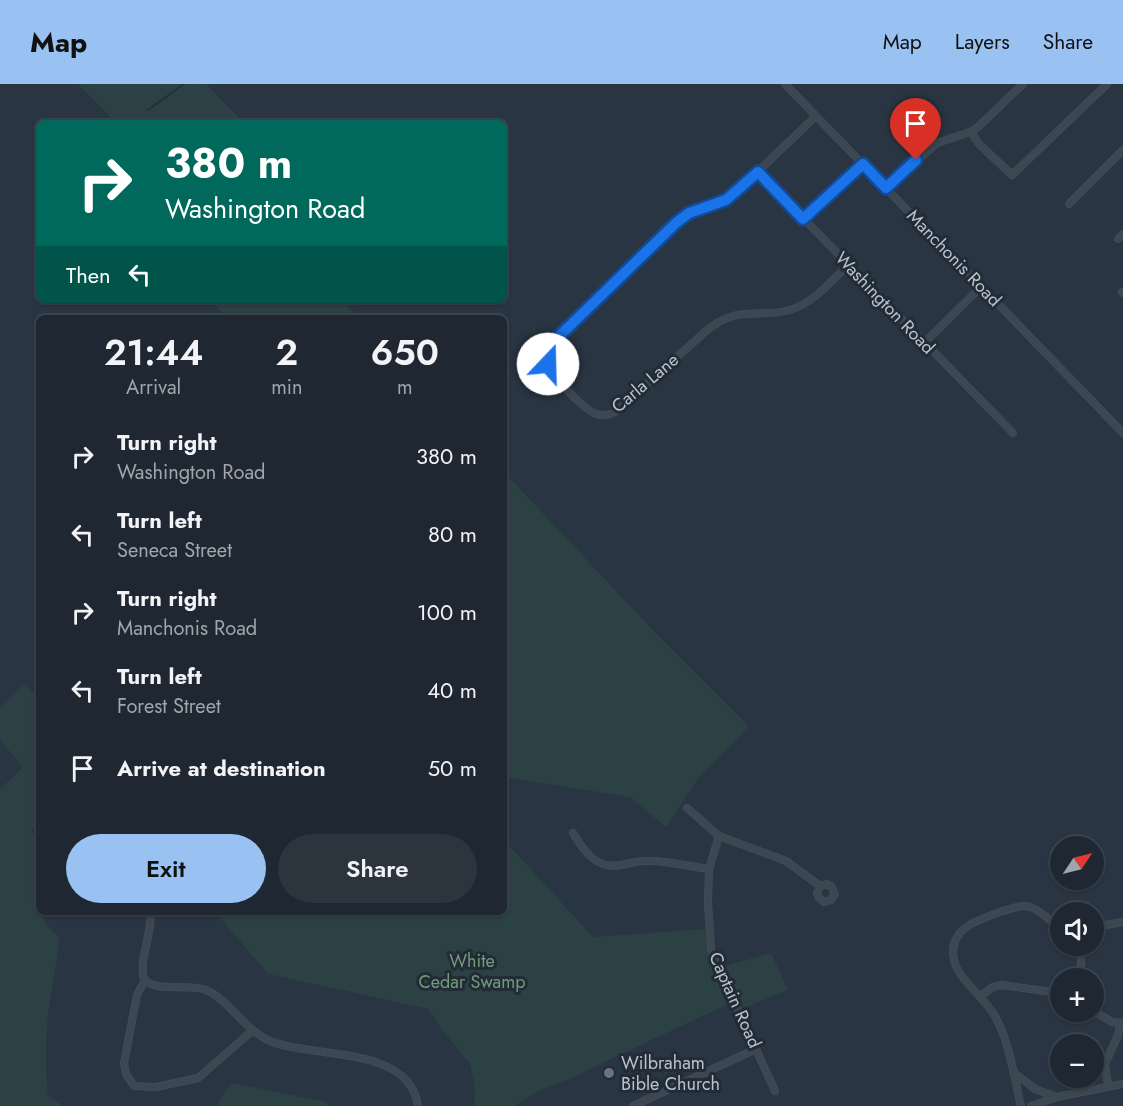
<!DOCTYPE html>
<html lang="en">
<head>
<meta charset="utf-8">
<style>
  :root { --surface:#1f2832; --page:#2c343e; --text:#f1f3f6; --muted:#a1a6ac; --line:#3c444d; --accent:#99c1f2 }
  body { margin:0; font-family:Jost,sans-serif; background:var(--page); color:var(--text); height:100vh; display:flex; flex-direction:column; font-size:22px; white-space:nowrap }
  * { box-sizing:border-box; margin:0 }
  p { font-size:20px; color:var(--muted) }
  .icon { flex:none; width:33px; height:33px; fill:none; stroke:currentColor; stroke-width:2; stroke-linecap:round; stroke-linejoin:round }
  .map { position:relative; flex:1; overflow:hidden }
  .drawer { position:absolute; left:36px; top:231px; width:471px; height:600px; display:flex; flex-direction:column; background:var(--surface); border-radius:9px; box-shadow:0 2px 4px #0004,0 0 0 2px var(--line) }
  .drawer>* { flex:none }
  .hud { position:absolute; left:36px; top:36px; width:471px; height:183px; border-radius:9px; box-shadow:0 2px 4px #0004,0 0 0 2px var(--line); background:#00695c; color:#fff; overflow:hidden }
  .needle { width:39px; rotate:55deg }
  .fabs { position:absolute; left:1050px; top:752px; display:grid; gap:12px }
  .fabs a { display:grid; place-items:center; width:54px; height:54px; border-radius:50%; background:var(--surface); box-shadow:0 2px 4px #0004,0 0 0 2px var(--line); font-size:30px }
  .pin { position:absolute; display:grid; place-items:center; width:51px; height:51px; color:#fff; margin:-62px -26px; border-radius:50% 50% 50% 0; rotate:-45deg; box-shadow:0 0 6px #0007 }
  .pin .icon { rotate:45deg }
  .me { position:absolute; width:66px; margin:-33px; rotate:21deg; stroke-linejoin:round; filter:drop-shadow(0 0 4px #0008) }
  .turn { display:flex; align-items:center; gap:21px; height:126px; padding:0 30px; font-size:27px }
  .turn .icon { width:78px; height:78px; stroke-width:2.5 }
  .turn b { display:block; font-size:42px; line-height:51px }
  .then { display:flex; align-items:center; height:57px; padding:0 30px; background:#0003; gap:12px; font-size:22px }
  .eta { display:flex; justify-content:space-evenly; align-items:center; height:102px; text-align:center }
  .eta b { font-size:36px; font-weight:600; line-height:42px }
  .cta { display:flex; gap:12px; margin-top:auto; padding:12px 30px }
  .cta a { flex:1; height:69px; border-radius:36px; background:var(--accent); color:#111; font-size:24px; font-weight:600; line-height:69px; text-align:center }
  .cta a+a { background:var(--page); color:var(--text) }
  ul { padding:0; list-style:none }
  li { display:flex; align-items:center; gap:18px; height:78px; padding:0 30px }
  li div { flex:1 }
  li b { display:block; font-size:22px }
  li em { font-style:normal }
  header { display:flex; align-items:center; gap:36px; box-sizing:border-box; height:84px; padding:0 30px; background:var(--accent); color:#111 }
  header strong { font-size:28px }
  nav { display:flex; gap:33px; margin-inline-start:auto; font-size:21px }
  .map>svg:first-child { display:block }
  .green { fill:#2b4143 }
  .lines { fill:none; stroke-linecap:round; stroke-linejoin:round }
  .stream { stroke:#1c2d40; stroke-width:1.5 }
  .minor-casing { stroke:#47505b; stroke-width:8 }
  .minor { stroke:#3d4752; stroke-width:7 }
  .route-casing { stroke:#114b97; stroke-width:15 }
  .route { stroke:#1a73e8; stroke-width:10 }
  .worship-dot { fill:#6b7280; stroke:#222c37; stroke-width:2 }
  .labels { text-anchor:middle; stroke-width:6; stroke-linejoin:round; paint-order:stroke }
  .street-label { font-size:18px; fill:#bbc2cb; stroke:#222c37 }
  .park-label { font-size:18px; fill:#739b7a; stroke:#222c37 }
  .poi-label { font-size:18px; fill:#bbc2cb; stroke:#222c37; text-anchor:start }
</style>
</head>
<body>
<header>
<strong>Map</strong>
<nav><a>Map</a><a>Layers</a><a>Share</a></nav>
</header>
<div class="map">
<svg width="1123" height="1022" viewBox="0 0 1123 1022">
  <rect width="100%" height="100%" fill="#293542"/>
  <g class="green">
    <path d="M78,0h128l38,39h-128z"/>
    <path d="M211,216h131l17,18h-132z"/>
    <path d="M504,388l145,154 100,100 -50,51 -33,50 -36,-30 -126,-20z"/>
    <path d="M25,600l14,14v130l-8,1 8,19v64h5c-2,11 6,18 15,24 0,16 -3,30 -6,46 -7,37 -9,76 -5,113l15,11h-63v-317l23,-22 -23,-27v-31z"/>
    <path d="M504,756l89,97 112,-8 2,20 6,20 58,-16 17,37 -44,18 -5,-11 -11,7 -161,76 -28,10 -24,16h-41l1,-18 -5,-24 -27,-33 -15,-22 -160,-35 -53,-62h289z"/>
    <path d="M233,999l93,19 5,4h-114l7,-13z"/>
  </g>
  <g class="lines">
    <path class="stream" d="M148,26l36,-26"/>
    <g class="minor-casing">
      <g id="minor">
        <path d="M785,0l338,349"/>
        <path d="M816,32l-86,82c-17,11 -37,10 -53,24l-126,122c-3,8 -5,15 -2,23 4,10 35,42 45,46 9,4 15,2 23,-2l89,-80c33,-27 49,-12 84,-21 23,-7 41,-28 58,-45"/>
        <path d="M971,48l8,12 33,31 95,-91"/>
        <path d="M758,88l255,261"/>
        <path d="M886,104l51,-45 33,-11 7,-4 46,-44"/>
        <path d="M1069,120l54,-54"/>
        <path d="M803,135l60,-55"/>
        <path d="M1118,155l5,-5"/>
        <path d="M1122,208l1,1"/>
        <path d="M924,259l57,-56"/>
        <path d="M687,724l32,28 67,25 34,25 6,-2 5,2 4,8 -4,6 -7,2 -5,-4 -2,-5 3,-7"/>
        <path d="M573,749c10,17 24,37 47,32 9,-1 18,-5 28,-4 20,0 41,5 61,8"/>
        <path d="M719,752l-10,33 -1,33 3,48 64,141"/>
        <path d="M150,828c4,17 -14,55 -5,68 9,11 44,5 58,9 25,8 40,40 65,51 41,19 142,4 150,66"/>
        <path d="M1094,843l29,-5"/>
        <path d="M1081,894v-33"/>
        <path d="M145,896l-8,15 -13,68 2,11 8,12 22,1 42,-9 54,-47"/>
        <path d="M981,912l12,-9 9,-2 58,8"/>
        <path d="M1094,927l18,11 11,1"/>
        <path d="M1013,988l22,17 19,7"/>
        <path d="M1108,1002l-3,-22 13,-29 2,-11"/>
        <path d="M633,1022l123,-57"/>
        <path d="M1021,1022c-7,-29 -11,-62 -25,-88 -10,-20 -38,-38 -42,-58 -7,-32 26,-41 49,-49 8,-2 18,-7 27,-4 11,3 19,15 30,19"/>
        <path d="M1031,1022l26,-9 66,-13"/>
      </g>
    </g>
    <use href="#minor" class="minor"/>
  </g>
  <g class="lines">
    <g class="route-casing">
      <path id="route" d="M548,280v-10l3,-10 126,-122 12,-9 37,-13 32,-28 45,47 60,-55 23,24 30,-28"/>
    </g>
    <use href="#route" class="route"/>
  </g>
  <circle class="worship-dot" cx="609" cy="989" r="6"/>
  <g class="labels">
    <g class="street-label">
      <text transform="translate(954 174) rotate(46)" y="6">Manchonis Road</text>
      <text transform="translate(885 219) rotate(46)" y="6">Washington Road</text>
      <text transform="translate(645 299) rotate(-40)" y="6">Carla Lane</text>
      <text transform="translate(735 916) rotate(66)" y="6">Captain Road</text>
    </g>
    <g class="park-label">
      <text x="472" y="883">White<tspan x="472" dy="21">Cedar Swamp</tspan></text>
    </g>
    <g class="poi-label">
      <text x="621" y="985">Wilbraham<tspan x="621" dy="21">Bible Church</tspan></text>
    </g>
  </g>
</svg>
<div class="fabs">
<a><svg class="needle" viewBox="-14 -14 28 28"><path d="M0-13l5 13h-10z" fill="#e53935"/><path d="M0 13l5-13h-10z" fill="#a1a6ac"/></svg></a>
<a><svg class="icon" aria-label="sound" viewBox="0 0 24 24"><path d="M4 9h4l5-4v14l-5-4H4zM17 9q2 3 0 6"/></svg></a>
<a>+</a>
<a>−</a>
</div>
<div class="pin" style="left:916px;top:76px;background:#d93025"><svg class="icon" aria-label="arrive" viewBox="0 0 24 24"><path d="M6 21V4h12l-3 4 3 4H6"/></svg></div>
<svg class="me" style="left:548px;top:280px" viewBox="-20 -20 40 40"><circle r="19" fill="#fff"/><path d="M0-13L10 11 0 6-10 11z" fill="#1a73e8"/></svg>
<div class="hud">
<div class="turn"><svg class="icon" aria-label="right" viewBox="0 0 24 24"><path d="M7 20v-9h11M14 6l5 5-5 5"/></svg><div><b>380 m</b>Washington Road</div></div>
<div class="then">Then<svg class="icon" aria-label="left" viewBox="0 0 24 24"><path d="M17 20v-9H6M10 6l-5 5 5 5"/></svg></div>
</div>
<section class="drawer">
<div class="eta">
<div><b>21:44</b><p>Arrival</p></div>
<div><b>2</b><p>min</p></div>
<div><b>650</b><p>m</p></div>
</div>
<ul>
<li><svg class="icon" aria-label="right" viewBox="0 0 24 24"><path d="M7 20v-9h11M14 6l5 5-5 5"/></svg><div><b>Turn right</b><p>Washington Road</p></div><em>380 m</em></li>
<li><svg class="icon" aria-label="left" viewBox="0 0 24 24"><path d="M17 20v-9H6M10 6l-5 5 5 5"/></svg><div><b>Turn left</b><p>Seneca Street</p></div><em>80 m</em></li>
<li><svg class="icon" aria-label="right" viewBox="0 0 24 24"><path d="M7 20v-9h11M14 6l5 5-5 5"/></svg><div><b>Turn right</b><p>Manchonis Road</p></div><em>100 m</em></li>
<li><svg class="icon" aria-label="left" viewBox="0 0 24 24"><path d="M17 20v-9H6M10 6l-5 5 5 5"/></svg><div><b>Turn left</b><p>Forest Street</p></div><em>40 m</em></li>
<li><svg class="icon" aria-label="arrive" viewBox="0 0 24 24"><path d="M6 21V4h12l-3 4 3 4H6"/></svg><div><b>Arrive at destination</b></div><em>50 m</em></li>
</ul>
<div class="cta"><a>Exit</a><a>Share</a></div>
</section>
</div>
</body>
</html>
